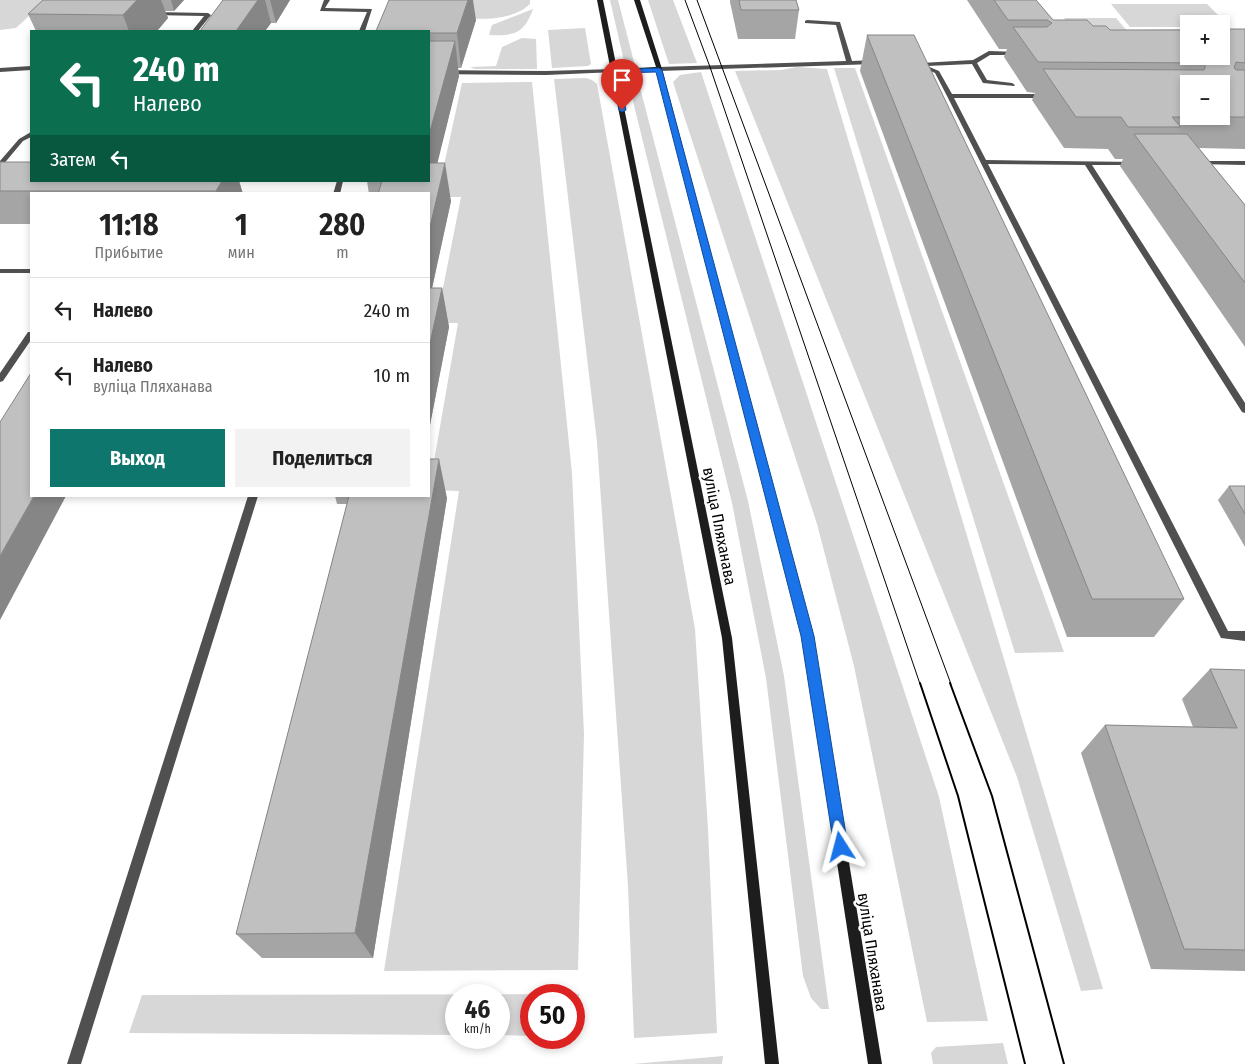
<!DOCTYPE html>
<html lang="ru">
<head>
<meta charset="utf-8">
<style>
  :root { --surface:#fff; --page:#f2f2f2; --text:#222; --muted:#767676; --line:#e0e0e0; --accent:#0f766e }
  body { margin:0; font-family:"Fira Sans Condensed",sans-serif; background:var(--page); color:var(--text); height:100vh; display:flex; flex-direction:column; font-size:19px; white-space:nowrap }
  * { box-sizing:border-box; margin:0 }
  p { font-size:16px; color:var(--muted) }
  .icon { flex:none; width:28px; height:28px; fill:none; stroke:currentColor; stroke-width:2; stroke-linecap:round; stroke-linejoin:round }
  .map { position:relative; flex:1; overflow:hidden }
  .drawer { position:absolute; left:30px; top:192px; width:400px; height:305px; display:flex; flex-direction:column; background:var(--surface); border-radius:0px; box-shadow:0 2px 8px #0003 }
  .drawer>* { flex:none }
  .banner { position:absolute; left:30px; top:30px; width:400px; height:152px; border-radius:0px; box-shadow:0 2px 8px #0003; background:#0b6e4f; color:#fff; overflow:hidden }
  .buttons { position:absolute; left:1180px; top:15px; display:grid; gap:10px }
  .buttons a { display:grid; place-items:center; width:50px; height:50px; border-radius:0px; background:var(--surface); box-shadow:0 2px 8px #0003; font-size:25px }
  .speed { position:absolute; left:445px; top:984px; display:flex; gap:10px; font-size:25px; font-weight:700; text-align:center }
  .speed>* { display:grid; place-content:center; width:65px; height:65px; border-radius:50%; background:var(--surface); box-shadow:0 2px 8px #0003; line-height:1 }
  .speed small { font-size:12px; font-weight:400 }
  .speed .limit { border:8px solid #d22; background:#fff; color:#111 }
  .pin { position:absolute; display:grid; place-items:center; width:42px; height:42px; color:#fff; margin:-51px -21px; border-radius:50% 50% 50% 0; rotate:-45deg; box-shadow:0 0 5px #0007 }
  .pin .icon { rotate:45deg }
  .me { position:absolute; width:55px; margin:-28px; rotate:351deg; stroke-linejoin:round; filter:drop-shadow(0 0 4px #0008) }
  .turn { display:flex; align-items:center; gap:18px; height:105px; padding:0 20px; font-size:22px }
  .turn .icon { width:65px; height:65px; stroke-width:2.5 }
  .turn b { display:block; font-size:35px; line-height:42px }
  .then { display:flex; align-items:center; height:48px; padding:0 20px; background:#0003; gap:10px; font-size:19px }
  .eta { display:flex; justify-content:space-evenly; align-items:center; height:85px; text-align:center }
  .eta b { font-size:30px; font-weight:700; line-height:35px }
  .action { display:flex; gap:10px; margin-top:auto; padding:10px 20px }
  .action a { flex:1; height:58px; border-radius:0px; background:var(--accent); color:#fff; font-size:20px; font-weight:700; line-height:58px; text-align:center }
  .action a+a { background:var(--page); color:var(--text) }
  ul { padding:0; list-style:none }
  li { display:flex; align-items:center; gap:15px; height:65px; padding:0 20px; border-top:1px solid var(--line) }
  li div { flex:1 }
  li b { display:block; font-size:19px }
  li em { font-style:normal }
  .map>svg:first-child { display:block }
  .green { fill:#d7d7d7 }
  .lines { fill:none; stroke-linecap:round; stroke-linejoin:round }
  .lane { fill:#505050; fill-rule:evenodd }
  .secondary { fill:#1d1d1d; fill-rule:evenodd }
  .tram-far1 { stroke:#000; stroke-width:1 }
  .tram { stroke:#000; stroke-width:2 }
  .wall { fill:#a5a5a5 }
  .shaded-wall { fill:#868686 }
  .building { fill:#c0c0c0; stroke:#868686; fill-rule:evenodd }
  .route { fill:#1a73e8; stroke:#114b97 }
  .labels { text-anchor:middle; stroke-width:5; stroke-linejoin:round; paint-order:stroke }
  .street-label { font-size:16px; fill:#000; stroke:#fff }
</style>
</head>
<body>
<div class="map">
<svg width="1245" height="1064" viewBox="0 0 1245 1064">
  <rect width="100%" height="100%" fill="#fff"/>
  <g class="green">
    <path d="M0,0h46l-30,28 -16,2z"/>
    <path d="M450,0h80v4c-21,20 -58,14 -85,14z"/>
    <path d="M610,0h8l16,62 -2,1 -8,-2z"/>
    <path d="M648,0h25l24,63 -28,1z"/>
    <path d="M1111,4h96l23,23h-9v-3h-32v3h-59z"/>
    <path d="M533,9c-9,25 -19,27 -44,26l3,-10z"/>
    <path d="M1064,18h52l13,15h-54z"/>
    <path d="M585,28l6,36 -3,2 -36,2 -4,-38z"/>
    <path d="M522,38l14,1 1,30h-62l-5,-2 26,-1 6,-19z"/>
    <path d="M797,67l30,2 276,920 -22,2 -64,-214 -282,-706 46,-1z"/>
    <path d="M834,68h21l209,584 -49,1z"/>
    <path d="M701,72l238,725 49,224 -61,1 -73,-356 -37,-142 -144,-442 7,-7z"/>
    <path d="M586,78l6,2 5,4 98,545 13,200 9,204 -83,5 -6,-152 -31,-444 -43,-363z"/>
    <path d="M630,79l8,1 110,421 36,175 45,333h-8l-10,-11 -8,-22 -37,-298 -34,-175 -104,-422z"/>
    <path d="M532,82l40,391 12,261 -6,236 -194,1 75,-480 -30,-1 29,-167h-22l25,-126h-24l25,-114z"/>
    <path d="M579,994l-1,42h-4v-41h-43v41l-32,-1v-40h-43v40l-327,-2 13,-38z"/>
    <path d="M1003,1043l5,21h-75l-2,-11 5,-6z"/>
    <path d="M723,1056l-1,8h-89z"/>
  </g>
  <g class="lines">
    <g class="lane">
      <path d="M324,0h6l-5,8 47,1 -7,22h-6l8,-19 -47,-1z"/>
      <path d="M153,12l55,1 3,2 -13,16h-6l12,-15 -53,-1 -1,-1z"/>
      <path d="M807,20l33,2 12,39 23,-1 3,2 -3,2 -216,7 -3,-2 3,-2 187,-6 -10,-36 -31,-2v-2z"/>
      <path d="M989,51l31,1 1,1 -3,2h-28l-13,8 10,17 25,3 3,2 -1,1 -31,-3 -11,-19 -45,2 12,5 13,23h95l3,2 -3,2h-93l32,62 151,2 1,1 -3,2h-43l153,238v10l-3,-1 -157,-247 -97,-1 240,467h17v10l-24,-3 -274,-542 -12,-23 -21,-10 3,-2 4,2 52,-3z"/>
      <path d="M31,66v4l-31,2v-4z"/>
      <path d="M614,69l2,1v2l-70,3 -117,-1v-4l117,1z"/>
      <path d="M31,132v5l-8,4 -21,25 -2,1v-6l19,-22z"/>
      <path d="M1197,161h48v4l-50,-1 -1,-1z"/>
      <path d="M337,181h6l-3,13h-7z"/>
      <rect x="0" y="269" width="31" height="4"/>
      <path d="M28,332h3v8l-28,41 -3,1v-9z"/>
      <path d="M248,496h10l-177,568h-14z"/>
    </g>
    <path class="secondary" d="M597,0h6l14,69 39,-2 -22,-67h6l22,69 150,567 70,428h-14l-66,-428 -145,-565 -40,2 115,565 47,426h-14l-43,-426z"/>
    <g class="tram-far1">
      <path d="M685,0l25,67 210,617"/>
      <path d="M697,0l254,684"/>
    </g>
    <g class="tram">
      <path d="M920,683l38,113 67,268"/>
      <path d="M950,683l42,113 72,268"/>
    </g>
  </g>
  <g class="wall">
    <path d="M43,0h141l-10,11h-9l3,7 -11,13h-121l-8,-17z"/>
    <path d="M223,0h67l-14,23h-5l-6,8h-65z"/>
    <path d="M730,0h66l3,10 -4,29h-57l-8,-37z"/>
    <path d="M967,0h69l17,20 57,10 135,-1v120l-46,-1 46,57v142l-125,-181 3,-7h-8l-7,-10 -44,-1 -32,-48 3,-7 -8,-1 -23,-35 3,-8h-8z"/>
    <path d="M476,20l-15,48h-3l1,8 -22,87 14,38 -19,87h10l7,39 -20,103v-236h-60l-2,-13h62v-150z"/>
    <path d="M867,35l317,564 -30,38h-87l-207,-566z"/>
    <path d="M0,162l239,19 4,13h-212v30h-31z"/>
    <path d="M1229,486h16v61l-27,-47z"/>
    <path d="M335,496h94l18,2 -74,460h-111l-26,-24 111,-430h-10z"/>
    <path d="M1210,669l35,1v301l-94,-2 -70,-216 24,-28 88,2 -11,-28z"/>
  </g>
  <g class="shaded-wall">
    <path d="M137,0h24l7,18 -11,13h-28l-6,-16z"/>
    <path d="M171,0h13l-10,11z"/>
    <path d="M258,0h7l6,23 -6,8h-29z"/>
    <path d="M270,0h20l-14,23z"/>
    <path d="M468,0h5l3,20 -15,48 -4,-35z"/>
    <path d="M455,41l4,35 -30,121v-62z"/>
    <path d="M445,163l6,38 -22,101v-71z"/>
    <path d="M222,181h17l4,13h-26l-1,-3z"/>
    <path d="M442,288l7,39 -20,103v-82z"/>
    <path d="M439,459l8,39 -74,460 -18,-25z"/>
    <path d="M34,496h32l-66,124v-64z"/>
  </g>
  <g class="building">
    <path d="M43,0h94l-14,15 -95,-1z"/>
    <path d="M223,0h35l-22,31h-36z"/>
    <path d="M389,0h79l-11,33h-28v-2h-53z"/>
    <path d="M739,0h57l3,10h-58z"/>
    <path d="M994,0h42l17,20h34l6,6h13l4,4h79v26h32v-27h24v34l-9,-1 -2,6 2,2h9v47h-73l9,10h-53l-7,-10h-45l-33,-48 161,1 1,-2v-5l-167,-1 -25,-35h34l5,-4 -5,-3h-39zM1189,84h32v32h-32z"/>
    <path d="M867,35h47l270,564h-92z"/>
    <path d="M429,41h26l-26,94z"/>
    <path d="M1134,134h53l58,71v78z"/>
    <path d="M0,162h31v19h191l-6,10h-216z"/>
    <path d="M429,163h16l-16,68v-37h-51l4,-13h47z"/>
    <path d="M429,288h13l-13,60z"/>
    <path d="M31,373v123h3l-34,60v-134z"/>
    <path d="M429,459h10l-84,474 -119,1 113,-438h80z"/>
    <path d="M1229,486h16v28z"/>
    <path d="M1210,669l35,1v280l-61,-1 -79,-224 132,3z"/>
  </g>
  <path class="route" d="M659,68l3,2 152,566 34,211 -2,5 -5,2 -5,-2 -2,-5 -33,-211 -145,-564 -38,1 8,37 -4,2 -3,-2 -7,-40z"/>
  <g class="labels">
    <g class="street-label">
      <text transform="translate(720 526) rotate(79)" y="6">вуліца Пляханава</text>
      <text transform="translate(873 952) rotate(81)" y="6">вуліца Пляханава</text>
    </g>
  </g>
</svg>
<div class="buttons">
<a>+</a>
<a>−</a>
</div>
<div class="speed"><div>46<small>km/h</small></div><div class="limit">50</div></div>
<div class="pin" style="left:622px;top:110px;background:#d93025"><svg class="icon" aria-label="arrive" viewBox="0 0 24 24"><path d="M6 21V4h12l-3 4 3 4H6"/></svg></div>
<svg class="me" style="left:841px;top:847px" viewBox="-20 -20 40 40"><path d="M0-17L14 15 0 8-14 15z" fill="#1a73e8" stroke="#fff" stroke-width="4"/></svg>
<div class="banner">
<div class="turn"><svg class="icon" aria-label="left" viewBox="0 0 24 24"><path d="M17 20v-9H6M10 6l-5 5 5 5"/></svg><div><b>240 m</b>Налево</div></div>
<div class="then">Затем<svg class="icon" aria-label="left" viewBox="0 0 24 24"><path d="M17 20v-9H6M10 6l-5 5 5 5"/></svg></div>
</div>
<section class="drawer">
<div class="eta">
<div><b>11:18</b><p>Прибытие</p></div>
<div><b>1</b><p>мин</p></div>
<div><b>280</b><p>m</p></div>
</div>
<ul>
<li><svg class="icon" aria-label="left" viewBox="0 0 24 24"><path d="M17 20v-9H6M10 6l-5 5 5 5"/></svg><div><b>Налево</b></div><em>240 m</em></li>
<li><svg class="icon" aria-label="left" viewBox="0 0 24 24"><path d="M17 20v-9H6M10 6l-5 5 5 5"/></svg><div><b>Налево</b><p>вуліца Пляханава</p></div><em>10 m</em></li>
</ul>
<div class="action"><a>Выход</a><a>Поделиться</a></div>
</section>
</div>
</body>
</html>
